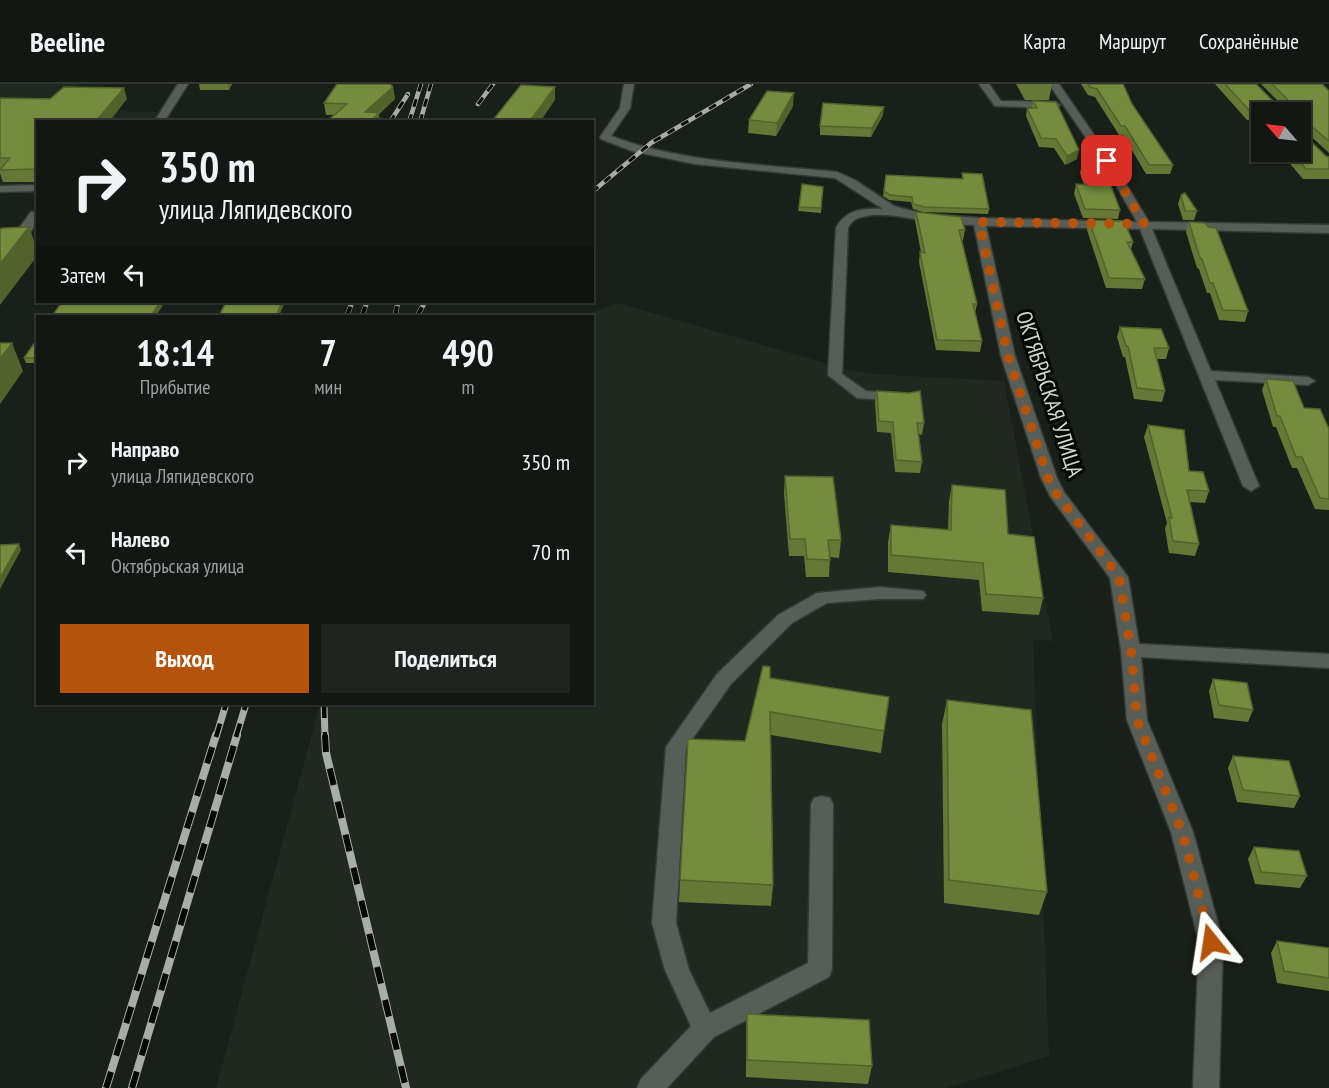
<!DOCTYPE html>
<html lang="ru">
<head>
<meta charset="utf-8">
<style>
  :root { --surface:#131713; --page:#202421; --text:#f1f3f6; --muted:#9d9fa0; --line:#323633; --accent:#b45309 }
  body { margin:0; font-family:"PT Sans Narrow",sans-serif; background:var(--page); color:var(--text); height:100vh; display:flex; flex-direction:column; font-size:22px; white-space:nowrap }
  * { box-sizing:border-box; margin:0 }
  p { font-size:20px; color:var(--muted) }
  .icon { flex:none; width:33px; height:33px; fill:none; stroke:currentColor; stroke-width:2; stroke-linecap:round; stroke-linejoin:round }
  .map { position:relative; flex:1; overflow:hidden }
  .side { position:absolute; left:36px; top:231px; width:558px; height:390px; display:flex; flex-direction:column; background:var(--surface); border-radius:0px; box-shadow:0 2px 4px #0004,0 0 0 2px var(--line) }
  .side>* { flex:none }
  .guide { position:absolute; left:36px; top:36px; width:558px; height:183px; border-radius:0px; box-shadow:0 2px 4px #0004,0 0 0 2px var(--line); background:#131713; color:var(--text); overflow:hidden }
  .needle { width:39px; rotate:298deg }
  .fabs { position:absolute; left:1251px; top:18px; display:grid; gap:12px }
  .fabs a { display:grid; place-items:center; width:60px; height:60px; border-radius:0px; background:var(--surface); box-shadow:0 2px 4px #0004,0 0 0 2px var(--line); font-size:30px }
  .pin { position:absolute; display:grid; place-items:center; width:51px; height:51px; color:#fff; margin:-26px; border-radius:12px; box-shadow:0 3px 9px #0006 }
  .me { position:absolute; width:66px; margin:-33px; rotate:345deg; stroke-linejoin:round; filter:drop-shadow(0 0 4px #0008) }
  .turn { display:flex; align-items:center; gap:21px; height:126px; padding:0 24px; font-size:27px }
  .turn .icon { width:78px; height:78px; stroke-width:2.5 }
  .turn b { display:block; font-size:42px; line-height:51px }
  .then { display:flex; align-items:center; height:57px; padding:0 24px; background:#0003; gap:12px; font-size:22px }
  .eta { display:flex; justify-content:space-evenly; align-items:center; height:102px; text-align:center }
  .eta b { font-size:36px; font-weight:600; line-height:42px }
  .cta { display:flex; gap:12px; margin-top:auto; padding:12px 24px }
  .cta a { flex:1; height:69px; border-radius:0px; background:var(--accent); color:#fff; font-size:24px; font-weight:600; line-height:69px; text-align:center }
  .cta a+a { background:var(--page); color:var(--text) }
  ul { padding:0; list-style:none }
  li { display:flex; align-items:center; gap:18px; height:90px; padding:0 24px }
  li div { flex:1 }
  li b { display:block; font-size:22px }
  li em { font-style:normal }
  header { display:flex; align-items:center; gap:36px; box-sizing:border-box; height:84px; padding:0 30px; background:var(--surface); border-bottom:2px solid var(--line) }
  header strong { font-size:28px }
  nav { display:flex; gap:33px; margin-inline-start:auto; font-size:21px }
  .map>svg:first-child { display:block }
  .built { fill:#1f291f }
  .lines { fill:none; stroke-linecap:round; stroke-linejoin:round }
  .minor-casing { stroke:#363a36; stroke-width:3 }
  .minor { fill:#575e57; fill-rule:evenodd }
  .rail-far3-casing { stroke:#a9ada9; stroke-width:4.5 }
  .rail-far2-casing { stroke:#a9ada9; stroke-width:5 }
  .rail-far1-casing { stroke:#a9ada9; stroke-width:7 }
  .rail-casing { stroke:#a9ada9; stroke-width:8 }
  .rail-far3 { stroke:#060806; stroke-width:3; stroke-dasharray:8; stroke-linecap:butt }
  .rail-far2 { stroke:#060806; stroke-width:4; stroke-dasharray:10; stroke-linecap:butt }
  .rail-far1 { stroke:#060806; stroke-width:4.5; stroke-dasharray:14; stroke-linecap:butt }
  .rail { stroke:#060806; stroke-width:6; stroke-dasharray:17; stroke-linecap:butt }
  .wall { fill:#657835 }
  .shaded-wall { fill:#52622b }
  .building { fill:#758c3e; stroke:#52622b; stroke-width:1.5 }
  .route { stroke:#b45309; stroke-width:10; stroke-dasharray:0 18 }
  .labels { text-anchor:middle; stroke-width:6; stroke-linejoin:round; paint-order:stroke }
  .street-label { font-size:22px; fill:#d3d7d3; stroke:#060806 }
</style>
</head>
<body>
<header>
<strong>Beeline</strong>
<nav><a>Карта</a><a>Маршрут</a><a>Сохранённые</a></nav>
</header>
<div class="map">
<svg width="1329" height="1004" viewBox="0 0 1329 1004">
  <rect width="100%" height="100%" fill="#191f19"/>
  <g class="built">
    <path d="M0,0h79l-25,26 103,2 -3,9 -116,1 -1,61 -37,1z"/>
    <path d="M618,219l231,67 24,4 131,7 49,260 -20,-1 16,416 -102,32h-731l104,-384h272v-388h-10z"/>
  </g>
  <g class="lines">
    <g class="minor-casing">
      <g id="minor">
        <path d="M178,0h10l-24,38h-10z"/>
        <path d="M624,0h10l-4,24 -19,28c71,27 151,28 226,36l18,8 39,26 29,8 56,4 158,4 -35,-61 -53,-77h10l53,77 37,61 180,3v8l-177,-4 59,142 97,6 7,4 -7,4 -93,-5 44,106 -8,5 -8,-5 -103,-257 -154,-3 29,130 42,122 7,14 64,85 11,67 190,10v14l-188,-11 6,63 46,112 30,110 -4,146h-26l6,-146 -28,-110 -44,-112 -6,-70 -11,-72 -60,-82 -9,-18 -40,-122 -27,-131c-14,-1 -29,-1 -42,-3 -22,-3 -48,-11 -70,-5 -7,1 -11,5 -14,11l-6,146 24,17 33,2 7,4 -7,4 -42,-3 -29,-23 8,-147c10,-19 28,-20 47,-19l-48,-31 -140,-14 -63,-13 -31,-12 -1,-2 20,-29z"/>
        <path d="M979,0h10l12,17 54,1 5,3 -5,3 -60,-2z"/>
        <path d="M38,101v6l-38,1v-6z"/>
        <path d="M31,128h7c0,17 -22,41 -38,46v-10l9,-6z"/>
        <path d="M880,503l43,4 3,4 -3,4h-43l-53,4 -35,20 -61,61 -45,64 -10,175 13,47 21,43 98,-50 3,-159 3,-6 8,-2 8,2 3,6 -1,165 -3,8 -115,60 -47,51h-30l4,-9 50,-53 -26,-56 -13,-47 14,-176 51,-73 61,-59 39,-22z"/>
      </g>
    </g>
    <use href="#minor" class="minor"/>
    <g class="rail-far3-casing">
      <g id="rail-far3">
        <path d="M478,20l15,-20"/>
        <path d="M390,38l18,-28"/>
        <path d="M409,38l12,-38"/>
        <path d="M420,38l11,-38"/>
        <path d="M592,108l59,-49 100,-59"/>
      </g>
    </g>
    <g class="rail-far2-casing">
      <g id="rail-far2">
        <path d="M347,232l5,-14"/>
        <path d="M362,232l5,-14"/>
        <path d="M395,232l3,-14"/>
        <path d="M417,232l8,-14"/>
      </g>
    </g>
    <g class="rail-far1-casing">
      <g id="rail-far1">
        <path d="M324,620l1,33"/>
        <path d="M216,653l10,-33"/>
        <path d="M236,653l10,-33"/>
      </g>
    </g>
    <g class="rail-casing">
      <g id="rail">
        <path d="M325,651l1,18 80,335"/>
        <path d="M106,1004l110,-353"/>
        <path d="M132,1004l105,-353"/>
      </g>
    </g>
    <use href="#rail-far3" class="rail-far3"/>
    <use href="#rail-far2" class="rail-far2"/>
    <use href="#rail-far1" class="rail-far1"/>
    <use href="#rail" class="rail"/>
  </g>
  <g class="wall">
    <path d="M199,0h33l-3,6h-29z"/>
    <path d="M1016,0h36l-3,16h-24z"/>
    <path d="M1081,0h42l9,20 41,61 -3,9h-24l-23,-39h-4l-24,-38 -7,-2z"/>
    <path d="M1215,0h41l21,21h5l-21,-21h61l7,7v62l-27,-25 -1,4 25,24 3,1v22h-26l-23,-27h20l-38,-40v18l-9,-10h-6z"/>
    <path d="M393,3l2,12 -16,15 -53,1 -2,-12z"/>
    <path d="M0,14l127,1 -89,23v60h-35l-3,-9z"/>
    <path d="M1033,17l44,58 -12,6 -11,-17 -15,-1 -13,-31 1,-8h5z"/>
    <path d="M793,22l-17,30 -28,-3 1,-13z"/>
    <path d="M883,31l-12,22 -51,-2v-9z"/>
    <path d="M1082,79l38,47 -2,9 -35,-1 -9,-24 2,-10 8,1 -4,-12z"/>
    <path d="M962,89l27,36 -1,5 -65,-2 -10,-3 -2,-7 -22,-2 -6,-4 3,-21 76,4z"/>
    <path d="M823,103l-2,26 -23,-2 1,-4z"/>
    <path d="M1181,111l16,16 -3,9h-11l-5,-16z"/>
    <path d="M916,128l49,18 -2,10h-1l15,64 -2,10 7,27 -2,11 -44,-2 -17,-88 1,-10h1l-6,-31z"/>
    <path d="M1089,136l44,22 -2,7 14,30 -3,10 -36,-1 -19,-58z"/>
    <path d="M1189,138l59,89 -3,11 -26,-2 -9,-27h-3l-8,-24 -2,-1 -11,-36z"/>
    <path d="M1120,243l49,21 -3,11h-9l8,32 -3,11 -28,-3 -9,-42h-2l-6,-20z"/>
    <path d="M38,254v25h-12l-2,-5z"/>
    <path d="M1266,295l38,29 25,21v81l-14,-1 -18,-41h-5l-16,-41h-3l-11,-37z"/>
    <path d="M877,307l47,32 -2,12 -3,-1 3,28 -2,11 -25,-1 -4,-39 -14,-1 -2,-30z"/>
    <path d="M1148,341l61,66 -4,12 -15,-1 9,42 -4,12 -26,-3 -4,-24 2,-6 -23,-86z"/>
    <path d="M785,392l56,64 -2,18 -9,-1 -1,20h-23l-2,-21h-15l-5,-63z"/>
    <path d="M952,401l56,49 35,64 -4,17 -57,-4 -3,-31 -91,-8v-30l3,-17 57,5 1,-29z"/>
    <path d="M770,594l114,53 -3,22 -110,-18 2,150 -2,21 -92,-4 1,-22 65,-139z"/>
    <path d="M1213,595l40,31 -5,12 -34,-4 -5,-27z"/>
    <path d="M947,616l100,192 -8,23 -95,-12 -2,-179z"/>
    <path d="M1233,672l67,40 -6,12 -57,-6 -9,-34z"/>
    <path d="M1254,763l53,29 -7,12 -45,-4 -7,-25z"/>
    <path d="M1277,857l52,7v43l-52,-8 -6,-30z"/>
    <path d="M747,930l125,52 -4,18 -122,-7v-46z"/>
  </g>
  <g class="shaded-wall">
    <path d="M228,0h4l-3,6z"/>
    <path d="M393,3l2,12 -16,15 1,8h-13l-2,-10z"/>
    <path d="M555,3v13l-15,22h-11z"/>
    <path d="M124,4l3,11 -18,23h-14z"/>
    <path d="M794,9l-1,13 -17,30 1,-13z"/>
    <path d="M884,23l-1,8 -12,22 1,-9z"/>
    <path d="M1079,66l-2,9 -12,6 2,-9z"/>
    <path d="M38,81v16l-4,-12z"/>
    <path d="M29,143l9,24v4l-38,50v-41z"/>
    <path d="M160,218h5l-9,14h-5z"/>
    <path d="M282,218h3l-6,14h-3z"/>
    <path d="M12,259l11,28 -23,33v-45z"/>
    <path d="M19,460l2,6 -21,39v-11z"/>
  </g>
  <g class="building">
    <path d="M337,0h53l3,3 -28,25 14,1 -10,9h-43l21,-18 -23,-1z"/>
    <path d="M1088,0h35l9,20 41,61h-24l-24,-39h-4l-24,-37 -7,-2z"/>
    <path d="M1225,0h31l21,21h13v-3l-18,-18h50l7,7v50l-25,-21h-3v12l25,24 3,1v12h-23l-15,-17h9v-40h-38v6l-6,-7h-6z"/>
    <path d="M521,1l34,2 -26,35 -36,-2z"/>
    <path d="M64,3l60,1 -29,34h-57v43l-4,4 -34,1 10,-12h-10v-60l50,1z"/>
    <path d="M767,7l27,2 -17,30 -28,-3z"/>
    <path d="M1033,17l23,1 23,48 -12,6 -11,-17 -15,-1 -14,-30h10z"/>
    <path d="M823,19l61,4 -12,21 -52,-2z"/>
    <path d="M1082,79l21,1 17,46 -35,-1 -9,-25 14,1z"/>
    <path d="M962,89l20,1 7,35 -65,-2 -11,-3 -1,-7 -22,-2 -6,-4 2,-16 77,4z"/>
    <path d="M802,100l21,3 -2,21 -22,-1z"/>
    <path d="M1185,109l12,18h-12l-4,-16z"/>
    <path d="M916,128l45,5 4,13h-6l18,74h-4l9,37 -45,-1 -17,-88 5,1z"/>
    <path d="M1089,136l35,1 9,21h-6l18,37 -36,-1z"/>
    <path d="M1189,138l16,1 3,4 8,1 32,83 -25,-1 -10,-27h-3l-8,-24 -2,-1z"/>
    <path d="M29,143l-29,37v-35l3,-1z"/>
    <path d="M62,218h98l-9,14h-99z"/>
    <path d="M226,218h56l-6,14h-57z"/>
    <path d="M1120,243l41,2 8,19h-15l11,43 -28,-3 -9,-42h-2z"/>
    <path d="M38,254v20h-14z"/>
    <path d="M0,259h12l-12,16z"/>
    <path d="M1266,295l27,2 11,27 16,1 9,20v70l-9,-1 -18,-41h-6l-16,-41h-3z"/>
    <path d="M877,307l32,2 11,-2 4,32h-7l5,39 -26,-2 -3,-38 -14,-1z"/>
    <path d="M1148,341l36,5 5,41 14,1 6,19 -22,-1 12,54 -26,-3 -4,-24 3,1z"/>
    <path d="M785,392l48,1 8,63h-13l2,20 -23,-1 -2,-20h-15z"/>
    <path d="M952,401l53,5 3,44 26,3 9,61 -57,-4 -3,-31 -92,-8v-30l60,5z"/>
    <path d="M19,460l-19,34v-33z"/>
    <path d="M763,582l7,1v11l119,19 -5,34 -114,-19 3,173 -93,-5 8,-141 57,2z"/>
    <path d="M1213,595l34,4 6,27 -34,-5z"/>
    <path d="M947,616l84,10 16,182 -98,-12z"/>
    <path d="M1233,672l56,5 11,35 -57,-6z"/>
    <path d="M1254,763l45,4 8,25 -46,-4z"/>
    <path d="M1277,857l52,7v30l-45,-7z"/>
    <path d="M747,930l122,6 3,46 -125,-6z"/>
  </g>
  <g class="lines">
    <path class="route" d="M1107,77l37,63 -165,-2 29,134 40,122 8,15 63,84 12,73 6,70 45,112 29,110"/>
  </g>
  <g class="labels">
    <g class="street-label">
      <text transform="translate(1050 310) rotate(72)" y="8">ОКТЯБРЬСКАЯ УЛИЦА</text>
    </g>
  </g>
</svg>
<div class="fabs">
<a><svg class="needle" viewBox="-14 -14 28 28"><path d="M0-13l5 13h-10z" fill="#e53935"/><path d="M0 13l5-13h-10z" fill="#9d9fa0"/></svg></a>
</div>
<div class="pin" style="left:1107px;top:77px;background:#d93025"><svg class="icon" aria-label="arrive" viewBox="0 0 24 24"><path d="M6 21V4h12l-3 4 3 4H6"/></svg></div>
<svg class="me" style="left:1211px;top:858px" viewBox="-20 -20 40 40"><path d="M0-17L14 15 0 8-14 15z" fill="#b45309" stroke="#fff" stroke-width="4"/></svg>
<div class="guide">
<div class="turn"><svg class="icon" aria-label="right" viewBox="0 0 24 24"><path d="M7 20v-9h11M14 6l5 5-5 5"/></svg><div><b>350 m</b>улица Ляпидевского</div></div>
<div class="then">Затем<svg class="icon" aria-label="left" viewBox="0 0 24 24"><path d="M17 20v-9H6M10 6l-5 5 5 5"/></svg></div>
</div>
<section class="side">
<div class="eta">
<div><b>18:14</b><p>Прибытие</p></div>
<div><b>7</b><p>мин</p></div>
<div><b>490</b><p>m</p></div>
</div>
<ul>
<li><svg class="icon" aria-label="right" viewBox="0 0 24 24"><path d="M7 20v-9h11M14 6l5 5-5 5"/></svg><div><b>Направо</b><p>улица Ляпидевского</p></div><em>350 m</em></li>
<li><svg class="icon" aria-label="left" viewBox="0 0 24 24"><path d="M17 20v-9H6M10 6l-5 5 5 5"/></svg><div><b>Налево</b><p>Октябрьская улица</p></div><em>70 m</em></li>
</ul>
<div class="cta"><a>Выход</a><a>Поделиться</a></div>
</section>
</div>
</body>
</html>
